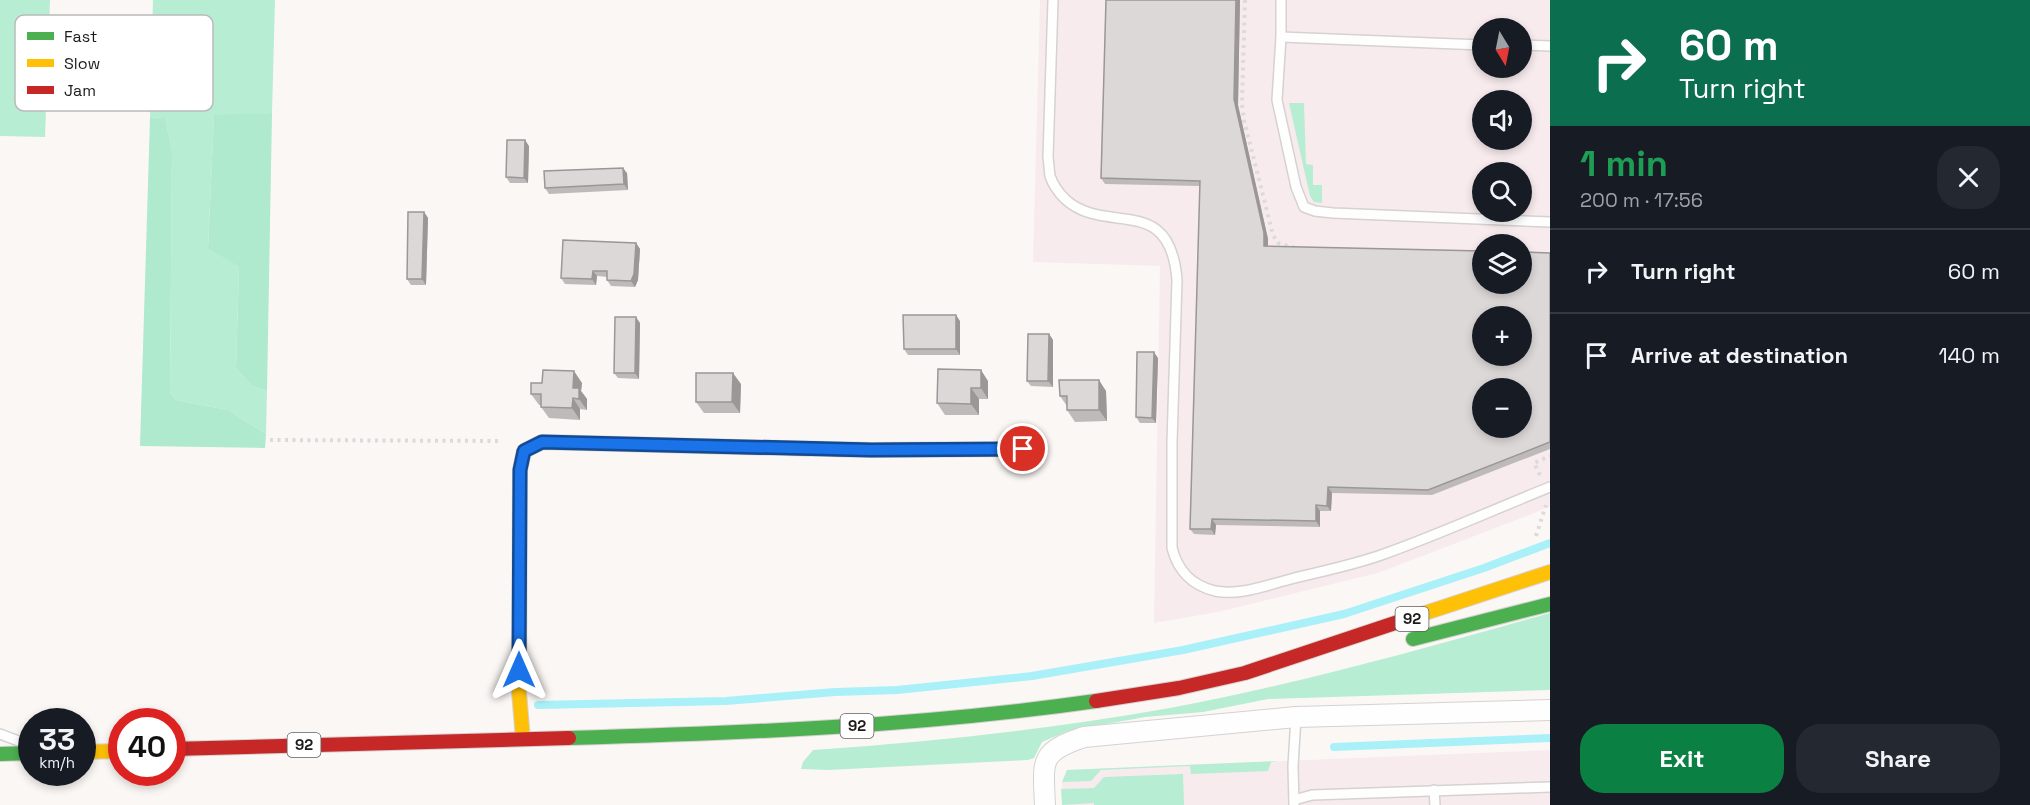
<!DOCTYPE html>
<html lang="en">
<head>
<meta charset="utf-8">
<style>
  :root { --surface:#171b24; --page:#242831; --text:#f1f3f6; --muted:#9ea1a6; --line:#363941; --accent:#0b8043 }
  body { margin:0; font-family:"Space Grotesk",sans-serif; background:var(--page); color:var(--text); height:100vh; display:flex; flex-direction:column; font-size:22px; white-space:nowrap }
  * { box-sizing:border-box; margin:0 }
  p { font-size:20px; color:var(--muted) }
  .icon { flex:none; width:33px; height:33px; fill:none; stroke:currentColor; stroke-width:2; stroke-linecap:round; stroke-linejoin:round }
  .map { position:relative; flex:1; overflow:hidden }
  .drawer { display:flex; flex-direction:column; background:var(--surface); width:480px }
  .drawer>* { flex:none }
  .banner { background:#0b6e4f; color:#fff; overflow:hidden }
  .needle { width:39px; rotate:170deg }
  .tools { position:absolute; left:1472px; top:18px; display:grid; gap:12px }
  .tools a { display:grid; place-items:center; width:60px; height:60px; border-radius:50%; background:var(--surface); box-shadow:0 3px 9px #0003; font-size:30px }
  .speed { position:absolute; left:18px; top:708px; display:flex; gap:12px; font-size:30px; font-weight:700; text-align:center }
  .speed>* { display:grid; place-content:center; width:78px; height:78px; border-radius:50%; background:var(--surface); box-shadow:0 3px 9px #0003; line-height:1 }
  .speed small { font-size:15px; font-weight:400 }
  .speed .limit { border:9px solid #d22; background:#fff; color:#111 }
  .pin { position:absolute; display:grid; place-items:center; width:51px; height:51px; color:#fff; margin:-26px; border:3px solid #fff; border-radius:50%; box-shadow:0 2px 6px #0007 }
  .me { position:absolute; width:66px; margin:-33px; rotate:0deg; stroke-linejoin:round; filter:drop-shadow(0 0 4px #0008) }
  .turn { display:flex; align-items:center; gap:21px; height:126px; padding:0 30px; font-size:27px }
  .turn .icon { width:78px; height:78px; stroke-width:2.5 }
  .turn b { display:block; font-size:42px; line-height:51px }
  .round { display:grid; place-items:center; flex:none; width:63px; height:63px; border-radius:24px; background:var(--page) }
  .headline { display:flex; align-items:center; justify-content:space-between; height:102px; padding:0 30px }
  h1 { font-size:36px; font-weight:700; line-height:45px; color:#1e9e55 }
  .action { display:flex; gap:12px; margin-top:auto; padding:12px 30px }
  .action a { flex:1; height:69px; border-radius:24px; background:var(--accent); color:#fff; font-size:24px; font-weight:700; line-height:69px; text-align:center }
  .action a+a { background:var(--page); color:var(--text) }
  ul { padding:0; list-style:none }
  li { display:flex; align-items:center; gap:18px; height:84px; padding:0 30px; border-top:2px solid var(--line) }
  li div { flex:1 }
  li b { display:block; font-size:22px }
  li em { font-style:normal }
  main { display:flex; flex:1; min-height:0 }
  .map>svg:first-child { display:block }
  .commercial { fill:#f8ebee; fill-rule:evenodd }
  .green { fill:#b7edd3 }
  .forest { fill:#afe9ce }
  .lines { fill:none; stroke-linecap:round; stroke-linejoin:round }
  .stream { stroke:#a9f0f9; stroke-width:8 }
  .lane-casing { stroke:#d5d2d1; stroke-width:12 }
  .street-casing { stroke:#d5d2d1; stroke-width:22 }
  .fast-casing { stroke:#d5d2d1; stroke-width:16 }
  .slow-casing { stroke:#d5d2d1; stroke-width:16 }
  .jam-casing { stroke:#d5d2d1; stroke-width:16 }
  .path { stroke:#dcdbda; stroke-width:4; stroke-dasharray:3 4.5; stroke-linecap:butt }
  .lane { stroke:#fefefe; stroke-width:9 }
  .street { stroke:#fefefe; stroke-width:20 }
  .fast { stroke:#4caf50; stroke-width:14 }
  .slow { stroke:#ffc107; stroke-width:14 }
  .jam { stroke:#c62828; stroke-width:14 }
  .wall { fill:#bdbab9 }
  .shaded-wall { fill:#9a9796 }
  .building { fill:#dcd8d7; stroke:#9a9796; stroke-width:1.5; fill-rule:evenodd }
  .route-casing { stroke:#114b97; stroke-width:15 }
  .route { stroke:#1a73e8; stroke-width:10 }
  .labels { text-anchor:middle; stroke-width:4.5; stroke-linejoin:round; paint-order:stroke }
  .shield { fill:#fff; stroke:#615f5e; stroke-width:1.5 }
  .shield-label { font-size:15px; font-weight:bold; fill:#1d1b19 }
  .key { fill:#fff; stroke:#bbbbba; stroke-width:1.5 }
  .key-label { font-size:16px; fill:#1d1b19 }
</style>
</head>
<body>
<main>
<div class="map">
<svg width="1550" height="805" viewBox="0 0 1550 805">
  <rect width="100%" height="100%" fill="#fbf7f5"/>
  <g class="commercial">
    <path d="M1040,0h510v507l-172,66 -160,39 -64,11 6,-357 -127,-4zM1482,28h39v40h-39zM1482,100h39v40h-39zM1482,172h39v40h-39zM1482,244h39v40h-39zM1482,316h39v40h-39zM1482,388h39v40h-39z"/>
    <path d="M1550,750v55h-488v-23l5,-12z"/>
  </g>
  <g class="green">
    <path d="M0,0h50l-5,137 -45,-1z"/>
    <path d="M153,0h122l-3,113 -58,3 -6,131 31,20 -3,101 16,18 15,5 -1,43 -38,-24 -52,-10 -6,-8 2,-241 -7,-34 -15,1z"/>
    <path d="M1289,103h15l2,61 7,1v20h9v18l-8,-1 -4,-6z"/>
    <path d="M1550,613v77l-282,9 -65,13 -58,5 -77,14 -26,11 -8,16 -6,2 -200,10 -27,-1 2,-7 10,-12c120,-8 240,-21 357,-42 129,-24 255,-60 380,-95z"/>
    <path d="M1278,761l-7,1 -3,9 -77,3 -1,-8 -89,4 -10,11 -29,1 5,-12z"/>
    <path d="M1183,774l1,31h-90v-2l-32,2 -1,-16 33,-1 10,-11z"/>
  </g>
  <g class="forest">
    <path d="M272,113l-5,278 -15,-5 -16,-18 3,-101 -31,-19 6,-133z"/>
    <path d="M165,117l7,34 -2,241 6,8 52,10 38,24 -1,14 -125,-2 10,-328z"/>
  </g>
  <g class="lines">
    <g class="stream">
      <path d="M538,705l188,-4 109,-9 62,-2 135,-14 151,-26 161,-36 140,-46 66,-25"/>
      <path d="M1334,747l216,-9"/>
    </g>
    <g class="lane-casing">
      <g id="lane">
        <path d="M1053,0l-5,157c1,6 1,13 2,19 3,9 8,16 15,23 41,38 105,-8 112,81l-5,162v106c6,23 19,37 43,43 25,5 52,-6 76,-12 31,-8 63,-14 93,-25 56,-20 111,-45 166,-67"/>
        <path d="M1281,0v37l201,8"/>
        <path d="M1281,37l-4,63 19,87 8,20 11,4 18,2 217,9"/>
        <path d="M1521,45l29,1"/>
        <path d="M0,734l24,9"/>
        <path d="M1434,790l1,15"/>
        <path d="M1294,800l18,-5 238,-8"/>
        <path d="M1294,804l-1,-38 3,-49"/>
      </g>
    </g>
    <g class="street-casing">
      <path id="street" d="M1045,805c-2,-45 -6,-53 39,-68l212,-20 254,-7"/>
    </g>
    <g class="fast-casing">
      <g id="fast">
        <path d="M1413,639l137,-35"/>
        <path d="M569,738c177,-5 352,-12 527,-37"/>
        <path d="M0,754l32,-1"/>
      </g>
    </g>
    <g class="slow-casing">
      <g id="slow">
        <path d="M1410,618l140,-46"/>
        <path d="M523,739l-4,-47 1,-222 4,-19 18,-9 196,5"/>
        <path d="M82,752l40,-1"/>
      </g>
    </g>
    <g class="jam-casing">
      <g id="jam">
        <path d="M738,447l133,3 152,-1"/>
        <path d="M1096,701l83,-13 66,-15 165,-55"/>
        <path d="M172,749l397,-11"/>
      </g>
    </g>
    <g class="path">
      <path d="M1245,0l-3,105 2,15 29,115 5,8 18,5"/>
      <path d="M270,440l232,1"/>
      <path d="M1540,475l-6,-12 16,-7"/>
      <path d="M1536,536l10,-31"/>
    </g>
    <use href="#lane" class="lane"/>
    <use href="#street" class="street"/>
    <use href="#fast" class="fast"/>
    <use href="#slow" class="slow"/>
    <use href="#jam" class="jam"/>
  </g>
  <g class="wall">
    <path d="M1106,0h134l-2,105 30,134v7l282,7v196l-118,46 -100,-2 -1,18h-11v16l-104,-2 -1,10 -21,-1 -4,-5 10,-343 -95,-2 -4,-6z"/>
    <path d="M529,146l-1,37h-18l-4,-6z"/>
    <path d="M627,173l1,17 -79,4 -4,-6z"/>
    <path d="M424,212l4,6 -2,67h-15l-4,-6z"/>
    <path d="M636,243l4,6 -2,31 -3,7 -24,-1 -4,-6v-3l-10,-1 -1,9 -31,-1 -4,-6z"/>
    <path d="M960,321v34h-52l-4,-6z"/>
    <path d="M640,323l-1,56 -21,-1 -4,-5z"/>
    <path d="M1049,334l4,6v47l-22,-1 -4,-5z"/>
    <path d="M1158,358l-2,65h-16l-4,-6z"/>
    <path d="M938,369l50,12v18h-9v16h-34l-8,-12z"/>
    <path d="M542,383h40l-1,8 6,8v11l-7,-1v11l-31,-2 -8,-11v-2h-2l-8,-11z"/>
    <path d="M741,384l-1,29h-36l-8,-11z"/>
    <path d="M1106,391l1,30 -32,1 -8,-12v-4l-7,-10z"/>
  </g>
  <g class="shaded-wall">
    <path d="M1236,0h4l-2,105 30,134v13l-4,-6 -30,-147z"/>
    <path d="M525,140l4,6 -1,37 -4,-5z"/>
    <path d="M623,168l4,5 1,17 -4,-6z"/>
    <path d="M424,212l4,6 -2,67 -4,-6z"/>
    <path d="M636,243l4,6 -2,31 -3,7 -4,-6z"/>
    <path d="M593,271l4,5 -1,9 -4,-6z"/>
    <path d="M956,315l4,6v34l-4,-6z"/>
    <path d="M636,317l4,6 -1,56 -4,-6z"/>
    <path d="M1049,334l4,6v47l-5,-6z"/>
    <path d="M1154,352l4,6 -2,65 -4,-5z"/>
    <path d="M981,370l7,11v18l-7,-11z"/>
    <path d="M574,371l8,12 -1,8 6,8v11l-8,-11 -6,-11z"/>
    <path d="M733,373l8,11 -1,29 -8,-11z"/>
    <path d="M1099,380l7,11 1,30 -8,-11z"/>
    <path d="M971,388l8,11v16l-8,-11z"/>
    <path d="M573,398l7,11v11l-8,-12z"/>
    <path d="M1328,487l4,6 -1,18 -4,-5z"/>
    <path d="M1316,505l4,6v16l-4,-6z"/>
    <path d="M1212,519l4,6 -1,10 -4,-6z"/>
  </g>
  <g class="building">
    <path d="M1106,0h130l-2,99 30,134v13l218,5v33h39v-32l29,1v189l-122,48 -100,-3 -1,19 -11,-1v16l-104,-2 -1,10h-21l10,-348 -99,-3zM1482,316h39v40h-39zM1482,388h39v40h-39z"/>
    <path d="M507,140h18l-1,38 -18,-1z"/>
    <path d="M623,168l1,16 -79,4 -1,-17z"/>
    <path d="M408,212h16l-2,67h-15z"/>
    <path d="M563,240l73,3 -2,31 -3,7 -24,-1v-9h-14l-1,8 -31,-1z"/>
    <path d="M903,315h53v34h-52z"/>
    <path d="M615,317h21l-1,56h-21z"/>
    <path d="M1028,334h21l-1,47h-21z"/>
    <path d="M1137,352h17l-2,66 -16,-1z"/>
    <path d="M938,369l43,1v18h-10v16l-34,-1z"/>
    <path d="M543,370l31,1 -1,17h6v11l-6,-1 -1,10 -31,-1v-13h-10v-11h11z"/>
    <path d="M696,373h37l-1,29h-36z"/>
    <path d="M1059,380h40v30h-32v-14h-7z"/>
  </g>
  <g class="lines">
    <g class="route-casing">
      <path id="route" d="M519,670l1,-200 4,-19 18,-9 329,8 152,-1"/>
    </g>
    <use href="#route" class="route"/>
  </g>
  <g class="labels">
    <g class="shield">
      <rect x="1395.5" y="607" width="33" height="24" rx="4.5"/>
      <rect x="840.5" y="714" width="33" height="24" rx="4.5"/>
      <rect x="287.5" y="733" width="33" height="24" rx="4.5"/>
    </g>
    <g class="shield-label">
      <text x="1412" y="624">92</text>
      <text x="857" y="731">92</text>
      <text x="304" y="750">92</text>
    </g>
  </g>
  <rect x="15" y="15" width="198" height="96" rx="9" class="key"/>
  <rect x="27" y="32" width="27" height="8" fill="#4caf50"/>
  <rect x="27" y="59" width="27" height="8" fill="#ffc107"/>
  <rect x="27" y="86" width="27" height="8" fill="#c62828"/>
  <g class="key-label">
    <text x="64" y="42">Fast</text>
    <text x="64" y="69">Slow</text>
    <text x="64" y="96">Jam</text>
  </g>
</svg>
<div class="tools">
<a><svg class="needle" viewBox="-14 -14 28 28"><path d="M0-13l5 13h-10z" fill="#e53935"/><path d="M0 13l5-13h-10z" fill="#9ea1a6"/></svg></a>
<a><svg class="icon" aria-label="sound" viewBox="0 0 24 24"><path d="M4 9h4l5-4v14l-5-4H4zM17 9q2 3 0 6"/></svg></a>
<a><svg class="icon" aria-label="search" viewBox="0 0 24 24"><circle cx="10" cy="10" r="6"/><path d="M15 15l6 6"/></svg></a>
<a><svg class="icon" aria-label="layers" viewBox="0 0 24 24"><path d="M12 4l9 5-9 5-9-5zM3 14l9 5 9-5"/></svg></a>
<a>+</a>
<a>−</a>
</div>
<div class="speed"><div>33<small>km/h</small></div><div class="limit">40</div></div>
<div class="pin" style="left:1023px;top:449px;background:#d93025"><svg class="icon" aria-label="arrive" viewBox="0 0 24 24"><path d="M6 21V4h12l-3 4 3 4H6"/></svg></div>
<svg class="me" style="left:519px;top:670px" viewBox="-20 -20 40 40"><path d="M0-17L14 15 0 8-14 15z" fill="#1a73e8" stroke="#fff" stroke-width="4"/></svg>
</div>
<section class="drawer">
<div class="banner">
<div class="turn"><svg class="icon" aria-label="right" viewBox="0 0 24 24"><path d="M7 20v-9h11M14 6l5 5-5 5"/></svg><div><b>60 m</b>Turn right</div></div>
</div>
<div class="headline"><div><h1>1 min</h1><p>200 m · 17:56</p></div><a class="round"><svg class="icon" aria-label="close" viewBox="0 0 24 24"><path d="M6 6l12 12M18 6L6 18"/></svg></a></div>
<ul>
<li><svg class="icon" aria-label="right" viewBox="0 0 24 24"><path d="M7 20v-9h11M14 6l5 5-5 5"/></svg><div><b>Turn right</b></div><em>60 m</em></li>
<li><svg class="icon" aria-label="arrive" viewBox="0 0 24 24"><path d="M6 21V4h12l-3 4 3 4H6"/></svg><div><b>Arrive at destination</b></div><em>140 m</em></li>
</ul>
<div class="action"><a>Exit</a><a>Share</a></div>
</section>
</main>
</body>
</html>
